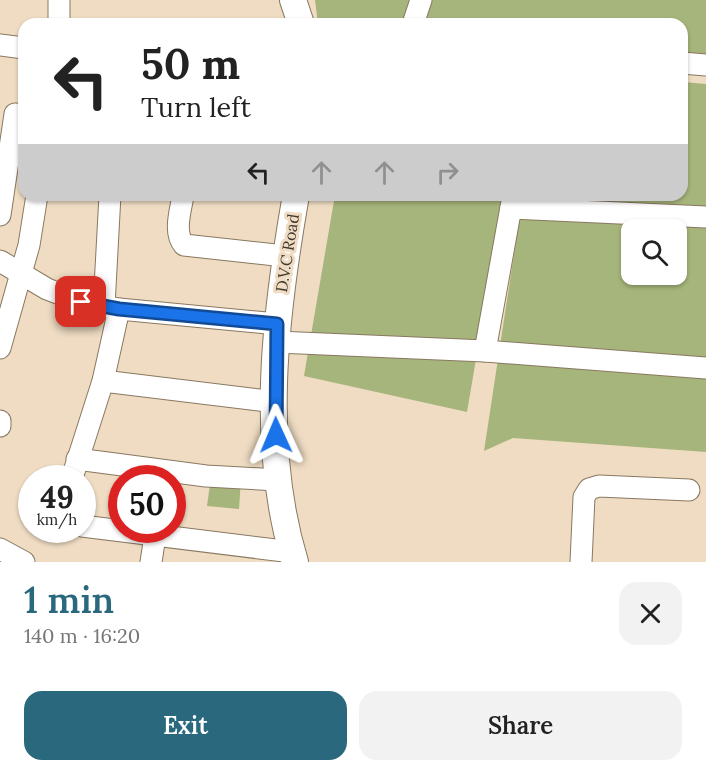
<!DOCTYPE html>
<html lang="en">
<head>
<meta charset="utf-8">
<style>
  :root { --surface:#fff; --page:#f2f2f2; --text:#222; --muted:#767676; --accent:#2a687e }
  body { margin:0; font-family:Lora,serif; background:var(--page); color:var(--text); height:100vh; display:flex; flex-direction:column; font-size:22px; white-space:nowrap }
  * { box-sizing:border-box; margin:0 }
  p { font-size:20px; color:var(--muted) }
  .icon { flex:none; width:33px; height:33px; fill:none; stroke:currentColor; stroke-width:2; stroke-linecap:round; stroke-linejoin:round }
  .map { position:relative; height:562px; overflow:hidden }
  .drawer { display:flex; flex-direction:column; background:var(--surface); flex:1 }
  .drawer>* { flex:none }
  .hud { position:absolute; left:18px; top:18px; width:670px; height:183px; border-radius:18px; box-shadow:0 2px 4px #0004; background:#fff; color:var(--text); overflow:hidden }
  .tools { position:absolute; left:621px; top:219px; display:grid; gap:12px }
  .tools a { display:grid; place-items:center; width:66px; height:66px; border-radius:12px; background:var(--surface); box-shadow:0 2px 4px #0004; font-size:30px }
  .speed { position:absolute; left:18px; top:465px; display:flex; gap:12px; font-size:30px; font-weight:700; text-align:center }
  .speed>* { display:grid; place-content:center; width:78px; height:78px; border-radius:50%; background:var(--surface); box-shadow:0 2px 4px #0004; line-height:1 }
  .speed small { font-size:15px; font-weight:400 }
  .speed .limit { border:9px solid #d22; background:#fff; color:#111 }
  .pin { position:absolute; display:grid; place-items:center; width:51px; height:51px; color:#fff; margin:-26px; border-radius:12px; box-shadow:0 3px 9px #0006 }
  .me { position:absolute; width:66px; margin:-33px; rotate:359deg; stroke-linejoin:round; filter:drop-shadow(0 0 4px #0008) }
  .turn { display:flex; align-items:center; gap:21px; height:126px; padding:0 24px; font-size:27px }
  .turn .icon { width:78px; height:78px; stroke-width:2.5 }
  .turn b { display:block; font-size:42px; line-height:51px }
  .lanes { display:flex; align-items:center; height:57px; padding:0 24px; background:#0003; justify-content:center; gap:30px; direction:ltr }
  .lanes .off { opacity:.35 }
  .round { display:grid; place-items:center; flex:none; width:63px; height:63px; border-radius:18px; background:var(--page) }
  .overview { display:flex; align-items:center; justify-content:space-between; height:102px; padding:0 24px }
  h1 { font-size:36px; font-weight:600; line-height:45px; color:var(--accent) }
  .primary-button { display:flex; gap:12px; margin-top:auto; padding:12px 24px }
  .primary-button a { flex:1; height:69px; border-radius:18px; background:var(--accent); color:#fff; font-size:24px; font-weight:600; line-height:69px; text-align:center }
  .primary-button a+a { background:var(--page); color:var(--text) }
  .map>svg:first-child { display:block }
  .green { fill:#a6b57b; fill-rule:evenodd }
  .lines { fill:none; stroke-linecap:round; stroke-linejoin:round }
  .minor-casing { stroke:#897861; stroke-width:23 }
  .major-casing { stroke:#897861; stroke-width:28 }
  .minor { stroke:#fff; stroke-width:21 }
  .major { stroke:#fff; stroke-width:26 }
  .route-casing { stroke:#114b97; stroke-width:15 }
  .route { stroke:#1a73e8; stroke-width:10 }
  .labels { text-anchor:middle; stroke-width:6; stroke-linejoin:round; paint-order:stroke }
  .street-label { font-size:16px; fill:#41392f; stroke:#efdcc3 }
</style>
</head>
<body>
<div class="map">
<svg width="706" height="562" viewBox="0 0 706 562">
  <rect width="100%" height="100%" fill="#efdcc3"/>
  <g class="green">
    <path d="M315,0h391v61l-23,-2 -1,-35h-364z"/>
    <path d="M683,82l23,2v368l-193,-14 -29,13 39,-256h159zM632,230h44v44h-44z"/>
    <path d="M335,195h169l-37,217 -163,-36z"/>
    <path d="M211,477l30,2 -2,30 -32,-3z"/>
  </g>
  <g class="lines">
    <g class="minor-casing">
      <g id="minor">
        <path d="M59,24v-24"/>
        <path d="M413,24l8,-24"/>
        <path d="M0,45l24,3"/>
        <path d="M682,63l24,2"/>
        <path d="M183,195c-2,15 -10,37 1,50l101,11"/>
        <path d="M511,208l195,9"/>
        <path d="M0,215l15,-101"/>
        <path d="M0,261l47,28 34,13 38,7 158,15"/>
        <path d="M104,306l6,-111"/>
        <path d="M277,342l208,9 221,17"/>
        <path d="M0,348l29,-103 8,-50"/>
        <path d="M485,351l28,-155"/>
        <path d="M103,381l172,21"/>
        <path d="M0,421v5"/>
        <path d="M77,459l129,17 73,4"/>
        <path d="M72,478l31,-97 16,-72"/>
        <path d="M82,526l210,26"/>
        <path d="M0,549l24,13"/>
        <path d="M151,562l4,-26"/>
        <path d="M581,562l3,-65 5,-8 10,-3 90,4"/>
      </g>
    </g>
    <g class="major-casing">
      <g id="major">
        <path d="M293,0l8,24"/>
        <path d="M295,562c-36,-118 -20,-248 1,-367"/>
      </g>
    </g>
    <use href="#minor" class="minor"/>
    <use href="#major" class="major"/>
  </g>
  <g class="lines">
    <g class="route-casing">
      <path id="route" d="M81,302l38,7 158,15 -1,111"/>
    </g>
    <use href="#route" class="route"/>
  </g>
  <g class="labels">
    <g class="street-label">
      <text transform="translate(287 253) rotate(-81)" y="6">D.V.C Road</text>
    </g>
  </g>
</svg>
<div class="tools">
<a><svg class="icon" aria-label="search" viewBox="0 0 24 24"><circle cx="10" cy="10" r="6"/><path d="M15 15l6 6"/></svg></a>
</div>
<div class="speed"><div>49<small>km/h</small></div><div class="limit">50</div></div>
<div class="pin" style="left:81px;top:302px;background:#d93025"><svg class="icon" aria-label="arrive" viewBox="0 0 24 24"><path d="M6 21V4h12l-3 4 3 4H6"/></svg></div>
<svg class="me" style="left:276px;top:435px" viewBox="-20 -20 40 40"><path d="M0-17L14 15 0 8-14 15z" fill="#1a73e8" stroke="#fff" stroke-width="4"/></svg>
<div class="hud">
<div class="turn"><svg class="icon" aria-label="left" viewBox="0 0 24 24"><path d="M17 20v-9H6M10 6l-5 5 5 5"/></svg><div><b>50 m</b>Turn left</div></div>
<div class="lanes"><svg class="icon" aria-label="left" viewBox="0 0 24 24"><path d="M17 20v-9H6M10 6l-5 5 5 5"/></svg><svg class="icon off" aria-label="ahead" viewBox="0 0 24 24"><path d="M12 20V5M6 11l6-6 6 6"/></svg><svg class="icon off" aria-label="ahead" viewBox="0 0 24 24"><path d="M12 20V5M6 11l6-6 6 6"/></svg><svg class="icon off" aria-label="right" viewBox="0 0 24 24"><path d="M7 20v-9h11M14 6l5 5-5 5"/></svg></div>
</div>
</div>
<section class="drawer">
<div class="overview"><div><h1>1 min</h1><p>140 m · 16:20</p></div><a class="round"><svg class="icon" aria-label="close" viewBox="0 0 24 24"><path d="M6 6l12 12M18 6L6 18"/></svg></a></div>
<div class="primary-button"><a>Exit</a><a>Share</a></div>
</section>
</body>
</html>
